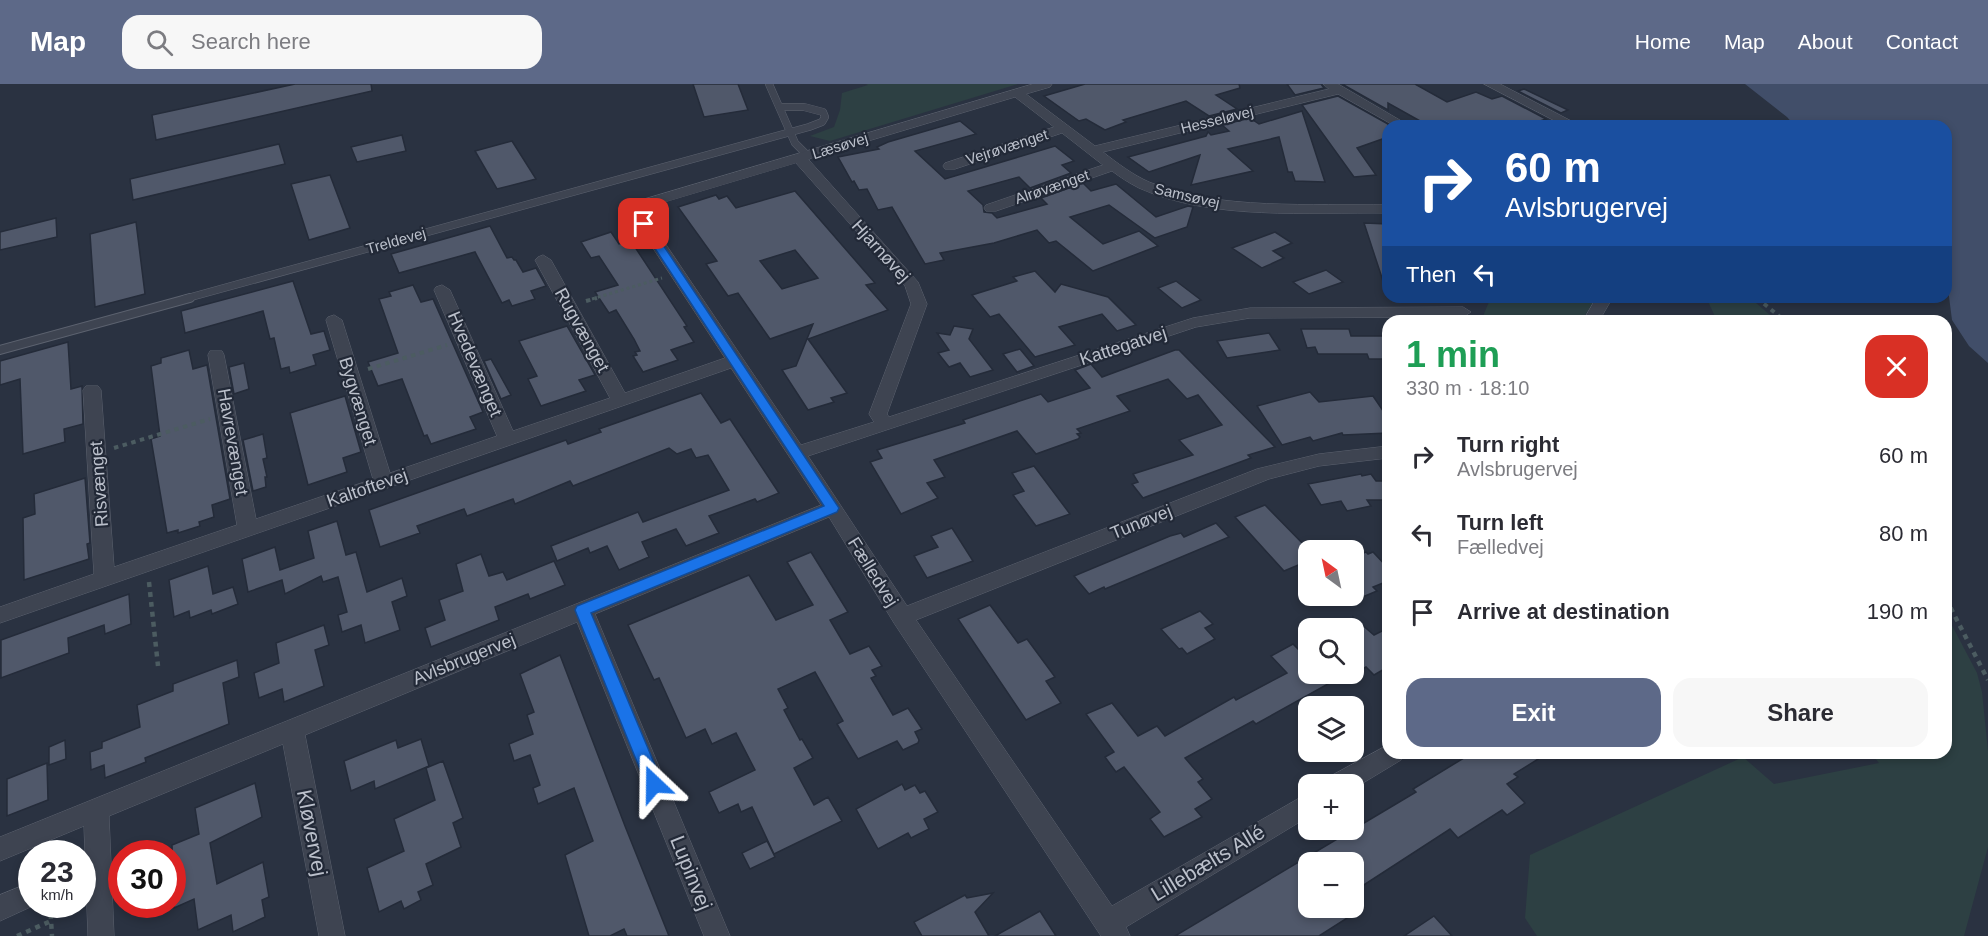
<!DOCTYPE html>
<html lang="en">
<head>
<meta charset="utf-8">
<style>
  :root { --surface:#fff; --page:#f7f7f7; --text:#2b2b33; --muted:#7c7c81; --accent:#5d6988 }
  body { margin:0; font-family:Arial,sans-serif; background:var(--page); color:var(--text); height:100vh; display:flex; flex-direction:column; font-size:22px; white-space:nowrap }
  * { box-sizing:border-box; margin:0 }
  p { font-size:20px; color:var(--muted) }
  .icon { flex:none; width:33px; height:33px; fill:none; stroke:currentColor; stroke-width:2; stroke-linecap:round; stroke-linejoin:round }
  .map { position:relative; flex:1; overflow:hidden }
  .panel { position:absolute; left:1382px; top:231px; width:570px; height:444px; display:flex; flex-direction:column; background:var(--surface); border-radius:18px; box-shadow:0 3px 9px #0003 }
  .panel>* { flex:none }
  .banner { position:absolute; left:1382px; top:36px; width:570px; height:183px; border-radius:18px; box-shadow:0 3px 9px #0003; background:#1a4fa0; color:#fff; overflow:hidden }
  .needle { width:39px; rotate:327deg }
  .buttons { position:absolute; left:1298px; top:456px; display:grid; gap:12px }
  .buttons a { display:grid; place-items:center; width:66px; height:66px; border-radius:12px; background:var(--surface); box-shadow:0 3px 9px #0003; font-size:30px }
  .speed { position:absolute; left:18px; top:756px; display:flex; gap:12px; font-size:30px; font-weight:700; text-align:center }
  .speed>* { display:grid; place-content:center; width:78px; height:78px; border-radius:50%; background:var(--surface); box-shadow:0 3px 9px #0003; line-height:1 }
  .speed small { font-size:15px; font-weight:400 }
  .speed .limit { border:9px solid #d22; background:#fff; color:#111 }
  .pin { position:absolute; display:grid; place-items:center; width:51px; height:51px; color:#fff; margin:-26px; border-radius:12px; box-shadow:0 3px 9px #0006 }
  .me { position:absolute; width:66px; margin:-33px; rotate:337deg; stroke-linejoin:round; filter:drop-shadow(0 0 4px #0008) }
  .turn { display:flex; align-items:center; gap:21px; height:126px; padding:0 24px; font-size:27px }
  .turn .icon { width:78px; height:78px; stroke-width:2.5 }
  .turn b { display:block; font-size:42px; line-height:51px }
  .then { display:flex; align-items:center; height:57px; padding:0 24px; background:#0003; gap:12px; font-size:22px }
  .round { display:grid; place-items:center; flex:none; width:63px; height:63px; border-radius:18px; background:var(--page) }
  .overview { display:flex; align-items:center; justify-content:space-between; height:102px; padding:0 24px }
  h1 { font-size:36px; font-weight:600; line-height:45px; color:#1e9e55 }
  .action { display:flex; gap:12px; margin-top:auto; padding:12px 24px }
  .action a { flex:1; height:69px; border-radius:18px; background:var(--accent); color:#fff; font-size:24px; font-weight:600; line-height:69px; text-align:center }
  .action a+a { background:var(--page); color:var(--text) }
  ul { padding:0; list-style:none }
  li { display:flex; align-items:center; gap:18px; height:78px; padding:0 24px }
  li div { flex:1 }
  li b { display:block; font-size:22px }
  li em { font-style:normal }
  header { display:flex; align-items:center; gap:36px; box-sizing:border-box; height:84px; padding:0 30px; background:var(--accent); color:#fff }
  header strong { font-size:28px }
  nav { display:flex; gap:33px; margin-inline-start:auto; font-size:21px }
  .search { width:420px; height:54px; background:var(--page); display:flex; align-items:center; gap:15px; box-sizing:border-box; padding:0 21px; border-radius:18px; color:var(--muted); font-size:22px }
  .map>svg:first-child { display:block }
  .green { fill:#2d4043 }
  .water { fill:#414e69 }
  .building { fill:#50586a; stroke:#242b39; stroke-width:1.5; fill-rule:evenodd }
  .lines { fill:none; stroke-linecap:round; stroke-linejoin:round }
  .lane-far1-casing { stroke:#5c626f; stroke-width:8 }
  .lane-casing { stroke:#5c626f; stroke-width:10 }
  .street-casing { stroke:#5c626f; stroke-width:1 }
  .path-far2 { stroke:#4c5c61; stroke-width:3; stroke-dasharray:3 3; stroke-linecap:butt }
  .path-far1 { stroke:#4c5c61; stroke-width:4; stroke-dasharray:4.5 4.5; stroke-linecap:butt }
  .path { stroke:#4c5c61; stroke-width:4.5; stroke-dasharray:5 5; stroke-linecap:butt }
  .lane-far1 { stroke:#3e4451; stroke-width:7 }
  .lane { stroke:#3e4451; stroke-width:8 }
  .street { fill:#3e4451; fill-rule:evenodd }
  .route { fill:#1a73e8; stroke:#114b97; stroke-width:1.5 }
  .labels { text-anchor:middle; stroke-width:4.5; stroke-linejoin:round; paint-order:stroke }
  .far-street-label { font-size:15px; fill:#bbc0cb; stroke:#222937 }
  .street-label { font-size:18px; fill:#bbc0cb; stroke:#222937 }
  .near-street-label { font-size:21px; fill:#bbc0cb; stroke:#222937 }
</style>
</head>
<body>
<header>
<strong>Map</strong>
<div class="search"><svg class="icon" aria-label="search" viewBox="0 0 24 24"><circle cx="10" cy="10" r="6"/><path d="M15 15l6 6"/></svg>Search here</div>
<nav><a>Home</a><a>Map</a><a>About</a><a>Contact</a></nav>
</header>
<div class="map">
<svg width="1988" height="852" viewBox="0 0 1988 852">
  <rect width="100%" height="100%" fill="#2a3241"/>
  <g class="green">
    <path d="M866,0h152l-188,57 -20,-5 24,-9 6,-17 2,-17 26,-8z"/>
    <path d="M1491,213h106l-16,24h-100z"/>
    <path d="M1706,213h43l28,24h-60z"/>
    <path d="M1946,530l31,59 5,19 6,59v96l-24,89h-427l-12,-18 5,-63 213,-98 31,27 105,-21 -8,-10h75z"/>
  </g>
  <path class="water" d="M1745,0h243v279l-19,-17 -17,-26 -6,-47v-147h-151l-8,-9z"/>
  <g class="building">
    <path d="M295,0h76l1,7 -216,49 -4,-25z"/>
    <path d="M693,0h45l10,26 -44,7z"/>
    <path d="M1085,0h154l1,4 -24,7 21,14 -28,7 -23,-15 -63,19 3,2 -21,8 -19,-11 -7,2 -35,-25z"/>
    <path d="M1287,0h34l3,4 -29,7z"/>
    <path d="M1342,0h73l32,18 29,-10 16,7 10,-3 44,23 -21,7h-96l-41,-23v7z"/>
    <path d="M1524,5l44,21 -7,3 -43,-22z"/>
    <path d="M1338,12l50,28v13l-31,11 19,27 -22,2 -52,-72z"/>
    <path d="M1302,27l23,71 -30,-1 -3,-9h-4l-9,-35 -51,12 25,22 -62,14 9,-30 -51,17 -21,-15 78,-21 2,-4 3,3 18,-4 -7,-6 28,-7 9,6z"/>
    <path d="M960,37l16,13 -61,17 30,28 110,-33 19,15 -12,4 9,8 -41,15 -11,-11 -51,14 15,14 1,7 8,1 5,5 50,-14 -6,-6 42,-15 8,8 25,-7 40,33 32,-11 5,1 -6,20 -32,11 -46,-33 -39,12 33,27 36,-13 19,15 -65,25 -37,-30 -7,2 -12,-13 -43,13 -54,10 4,7 -19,4 -33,-57 -14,3 -11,-21 -8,1 -5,-9 -2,1 -14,-25 41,-8 -2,-2 11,-5z"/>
    <path d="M402,51l4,16 -49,11 -6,-15z"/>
    <path d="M512,57l24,38 -39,10 -22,-38z"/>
    <path d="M279,60l6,20 -152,36 -3,-21z"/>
    <path d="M330,91l20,53 -41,12 -18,-56z"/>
    <path d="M795,107l80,92 -9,2 22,25 -80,29 39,54 -16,5 3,4 -26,8 -26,-40 14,-4 17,-42 -43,15 -32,-46 -10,3 -22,-32 11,-3 -39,-54 38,-12 3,4 8,-3 9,12zM795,166l23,28 -36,11 -22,-28z"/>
    <path d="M56,134l1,19 -57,13v-18z"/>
    <path d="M136,138l9,72 -50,13 -5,-73z"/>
    <path d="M1364,139l24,1v60h-4z"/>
    <path d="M490,142l17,32 5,-1 2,3h2l7,12 13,-4 10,18 -15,5 4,8 -23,7 -3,-6 -7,3 -27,-51 -76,21 -8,-19z"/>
    <path d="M611,148l8,12 12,-3 56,85 -3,1 10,15 -23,8 7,10 -35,12 -10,-16 4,-1 -2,-3 5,-1 -6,-12 -18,-29 -7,3 -14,-21 23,-7 -19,-29 -8,2 -10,-16z"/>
    <path d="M1275,148l17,11 -19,8 11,7 -22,10 -30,-20z"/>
    <path d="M1326,186l17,12 -34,12 -16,-12z"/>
    <path d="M1035,187l20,21 6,-8 47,13 28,28 -19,6 -15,-17 -43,13 16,18 -40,12 -36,-43 -9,3 -18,-22 45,-14 -4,-4z"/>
    <path d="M293,197l18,53 13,-3 6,19 -17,5 3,10 -26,8 -1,-6 -8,2 -7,-31 -4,1 -7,-28 -78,22 -4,-22z"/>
    <path d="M1176,197l25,19 -19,8 -24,-20z"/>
    <path d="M413,201l8,17 12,-3 50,113 -13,5 6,12 -45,15 -4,-9 -3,1 -22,-57 -24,7 -10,-24 30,-9 -19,-54 12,-3 -2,-4z"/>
    <path d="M567,242l28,49 -16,5 7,11 -45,15 -13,-27 9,-3 -18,-35z"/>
    <path d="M954,242l19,3 -4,10 24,31 -23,7 -10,-14 -11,4 -11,-14 11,-3 -12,-17 13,2z"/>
    <path d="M1301,245h48l2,7h37v23h-19l-2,-5h-49l-3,-7 -8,1z"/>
    <path d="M1269,249l11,17 -53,8 -10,-17z"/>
    <path d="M68,258l3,47 11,-3 1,38 -19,5 1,13 -42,12 -3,-75 -20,6v-24z"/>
    <path d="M1020,265l14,17 -17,6 -14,-18z"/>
    <path d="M189,266l4,19 14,-4 23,134 -18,6 2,12 -15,5 1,4 -22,7v-3l-11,3 -16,-94 9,-3 -9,-70 10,-3v-5z"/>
    <path d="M1175,266h4l96,97 -27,8 3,3 -108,40 -11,-14 6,-2 -5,-8 60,-19 -14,-15 43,-15 -24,-30 -11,4 -19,-20 -51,17 13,15 -53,18 4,4 -4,1 3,3 -2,2 -42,15 -19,-23 -83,29 11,17 -18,6 11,15 -37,16 -31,-52 12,-4 -5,-8 88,-27 -2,-3 78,-26 7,8 42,-14 -15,-18 16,-6 11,13z"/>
    <path d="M491,275l20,36 -10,4 -17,-38z"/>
    <path d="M244,279l5,26 -15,5 -5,-27z"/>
    <path d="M1310,308l9,10 54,-6 15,22v15l-45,2 -1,-2 -29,8 -3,-4 -28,8 -25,-39z"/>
    <path d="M701,309l20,30 9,-4 49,74 -22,9 -2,-3 -46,17 10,17 -33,13 -10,-17 -34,13 7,15 -30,13 -12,-24 -17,7 -2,-5 -31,13 -6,-15 87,-34 5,10 86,-32 -21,-35 -12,3 -5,-9 -14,5 -8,-6 -96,38 -3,-5 -55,23 -2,-5 -46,17 -3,-7 -47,17 3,7 -40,14 -11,-37 197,-70 2,4 33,-12 -2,-3z"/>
    <path d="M345,312l16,56 -18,6 4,14 -39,13 -18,-72z"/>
    <path d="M263,350l4,24 -4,1 4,18h-2l1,10 -13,4 -10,-51z"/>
    <path d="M1034,382l36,48 -34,12 -23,-31 11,-4 -12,-18z"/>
    <path d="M1361,390l1,2 9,-2 5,7h12v19h-21l4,6 -24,5 -6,-10 -20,4 -13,-21z"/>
    <path d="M85,394l5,65 -3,1 2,15 -65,21 -1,-62 12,-4 -1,-20z"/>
    <path d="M1265,421l43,44v12l-24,10 -49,-54z"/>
    <path d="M337,437l9,34 10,-3 11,40 35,-14 5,18 -15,6 8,28 -35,13 -4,-18 -19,7 -4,-17 9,-3 -9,-35 -15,5 -2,-6 -36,18 -3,-14 -34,12 -6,-33 33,-12 5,23 34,-12 -6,-27z"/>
    <path d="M1216,439l13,14 -124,52 -1,-2 -15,7 -15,-18 96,-40 11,-3 3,4z"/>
    <path d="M952,444l21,33 -46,17 -13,-22 24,-9 -7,-11z"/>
    <path d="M811,468l37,60 -18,8 20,34 19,-8 13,20 -10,4 4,6 -5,2 22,37 15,-7 14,21 -7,3 4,8 -1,3 -15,7 -6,-9 -39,18 -21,-35 6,-3 -28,-49 -37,17 10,19 -4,2 16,30 2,-1 11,19 -19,10 20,37 14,-8 14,24 -68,33 -22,-47 -11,5 -3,-8 -19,9 -10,-21 46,-22 -19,-37 -24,11 -7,-15 -19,9 -27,-60 -5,2 -26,-55 121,-50 27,45 37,-15 -26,-43z"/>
    <path d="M1366,468l2,2 5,-2 15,16v13l-15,6 4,4 -24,10v-44z"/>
    <path d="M481,470l8,22 14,-4 4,8 47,-19 11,24 -35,14 -2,-5 -33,13 4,13 -68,27 -6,-19 20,-8 -6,-20 24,-9 -7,-27z"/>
    <path d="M208,482l5,28 20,-7 5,17 -26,10 -1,-4 -21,8 -1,-7 -15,6 -5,-37z"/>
    <path d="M129,510l2,30 -26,10 -1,-9 -36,13 1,15 -68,25v-38z"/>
    <path d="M990,521l28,38 9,-4 28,38 -9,4 15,22 -35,17 -68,-101z"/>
    <path d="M1200,527l13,13 -8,4 10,11 -28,15 -5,-6 -3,1 -18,-20z"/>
    <path d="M1353,533l21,18 14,-7v39l-14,8 -8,-8 -13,7z"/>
    <path d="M324,541l5,20 -14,5 9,36 -40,16 -2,-13 -23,9 -5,-25 25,-10 -3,-20z"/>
    <path d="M1293,560l8,8 7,-4v26h38l-90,50 -3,-3 -68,37 18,21 -5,3 14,17 -17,10 7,8 -38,20 -14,-18 10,-7 -36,-45 -8,5 -11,-15 9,-5 -28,-38 26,-11 26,33 19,-10 8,10 69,-39 2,3 51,-27 -16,-17z"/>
    <path d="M560,571l65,171 44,110h-42l-3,-7 -14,7h-21l-24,-81 28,-14 -19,-53 -36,16 -5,-16 7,-3 -10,-30 -16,6 -5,-17 24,-10 -6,-19 7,-3 -14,-38z"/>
    <path d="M237,576l2,17 -16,6 6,41 -84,34 1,4 -41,16 -1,-13 -13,5 -1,-18 12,-4v-6l38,-15 -3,-22 36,-14v-7z"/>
    <path d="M421,655l8,27 -54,23 -1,-8 -23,10 -7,-30 52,-21 2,8z"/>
    <path d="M65,656l1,19 -17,6v-18z"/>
    <path d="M1472,669h76l-34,21 4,3 -11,7 18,19 -18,12 -5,-5 -44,28 -8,-9 -97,63v-30h-45v46h55l-44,28h-144l241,-144 -3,-3z"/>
    <path d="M443,677l20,57 -10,5 8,24 -35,17 7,21 -15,7 3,8 -17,9 -3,-8 -22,11 -12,-44 37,-17 -10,-32 41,-19 -9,-32z"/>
    <path d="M47,679l1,37 -41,16v-37z"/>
    <path d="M255,699l7,34 -52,26 7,41 46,-22 6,35 -7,3 3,17 -32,15 -2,-17 -33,15 -4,-31 -20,9 -2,-63 27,-11 -4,-26z"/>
    <path d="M902,700l3,6 10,-5 5,8 5,-2 13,21 -14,7 5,10 -18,9 -3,-5 -30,16 -22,-40z"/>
    <path d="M767,757l8,16 -25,12 -8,-16z"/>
    <path d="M993,809l-18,19 14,24h-67l-8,-14 51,-27 2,3z"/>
    <path d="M1040,827l16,25h-61z"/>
    <path d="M1434,832l18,20h-48z"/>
  </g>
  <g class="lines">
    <g class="lane-far1-casing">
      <g id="lane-far1">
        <path d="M769,0l26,59 13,13"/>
        <path d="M184,215l625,-172 13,-5 3,-5 -2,-5 -19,-5h-24"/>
      </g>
    </g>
    <g class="lane-casing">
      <path id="lane" d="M0,266l190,-52"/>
    </g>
    <g class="street-casing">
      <g id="street">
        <path d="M1033,0h19l-2,3 -24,7 69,52 234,-57 -6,-5h15l72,42h-15l-57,-32 -235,58c14,11 30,23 46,30 69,29 164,21 239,23v8c-79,-1 -176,8 -249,-25 -10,-5 -19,-11 -27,-17l-116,40h-10l-2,-3 2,-3 117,-40 -41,-32 -107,36h-10l-2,-3 2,-3 109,-36 -39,-30 -207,62 110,123 9,22 -40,110 2,3 304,-99 57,-10 213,-1 8,5 -8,5 -213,1 -54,9 -388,129 99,150 350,-137 62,-15 69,-8v12l-69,8 -50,13 -353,141 196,286 196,-113v24l-182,110 4,9h-29l-207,-313 -65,-106 -234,97 135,322h-26l-127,-314 -272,113 40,201h-26l-36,-192 -174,72 5,120h-26l-4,-110 -84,35v-24l821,-332 -90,-137 -731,255v-16l94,-33 -11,-184 3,-4h12l3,4 13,177 123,-42 -29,-170 2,-4h12l2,4 32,164 117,-40 -47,-159 2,-3 6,-2 8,5 48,153 107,-37 -63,-146 2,-3 6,-2 8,5 63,141 97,-33 -75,-138 3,-3 5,-2 8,5 74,133 100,-35 -99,-151 2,-3zM796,79l109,123 6,18 -42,110 5,8 -73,23 -159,-236z"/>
        <path d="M1484,0h16l81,42h-16z"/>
        <path d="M1597,213h16l-14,24h-16z"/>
        <path d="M1388,661v8h17l-4,7 -48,29v-5h-25l3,-8z"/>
        <path d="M32,798v22h5l-37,17v-26z"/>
      </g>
    </g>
    <g class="path-far2">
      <path d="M1756,213l3,2"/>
      <path d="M592,215l70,-21"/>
    </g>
    <g class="path-far1">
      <path d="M1757,214l28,23"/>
      <path d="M586,217l11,-3"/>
      <path d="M368,285l79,-24"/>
      <path d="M114,364l96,-29"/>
    </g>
    <g class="path">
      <path d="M149,498l9,84"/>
      <path d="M1946,515l42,81"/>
      <path d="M50,820l2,32"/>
      <path d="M17,852l34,-15"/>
    </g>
    <use href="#lane-far1" class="lane-far1"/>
    <use href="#lane" class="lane"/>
    <use href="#street" class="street"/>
  </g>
  <path class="route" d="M644,136l5,4 190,284 -2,4 -246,101 72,171 -3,5 -6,2 -6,-2 -2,-5 -71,-174 2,-4 247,-100 -185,-282z"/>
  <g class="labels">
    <g class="far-street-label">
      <text transform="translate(1217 36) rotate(-14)" y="5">Hesseløvej</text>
      <text transform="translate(840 62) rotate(-17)" y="5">Læsøvej</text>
      <text transform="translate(1007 63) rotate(-18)" y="5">Vejrøvænget</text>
      <text transform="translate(1052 103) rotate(-19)" y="5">Alrøvænget</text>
      <text transform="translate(1187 112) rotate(13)" y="5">Samsøvej</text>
      <text transform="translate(396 157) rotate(-16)" y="5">Treldevej</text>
    </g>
    <g class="street-label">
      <text transform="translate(881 167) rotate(48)" y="6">Hjarnøvej</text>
      <text transform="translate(582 246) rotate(61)" y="6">Rugvænget</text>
      <text transform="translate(1123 262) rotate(-18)" y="6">Kattegatvej</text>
      <text transform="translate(475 280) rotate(67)" y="6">Hvedevænget</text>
      <text transform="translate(358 317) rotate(73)" y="6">Bygvænget</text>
      <text transform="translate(233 358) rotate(80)" y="6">Havrevænget</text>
      <text transform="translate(99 400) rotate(-94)" y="6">Risvænget</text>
      <text transform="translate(367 404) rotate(-19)" y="6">Kaltoftevej</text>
      <text transform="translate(1141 438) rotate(-22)" y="6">Tunøvej</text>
      <text transform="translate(873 488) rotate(58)" y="6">Fælledvej</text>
      <text transform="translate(464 575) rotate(-22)" y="6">Avlsbrugervej</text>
    </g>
    <g class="near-street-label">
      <text transform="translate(312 749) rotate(79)" y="7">Kløvervej</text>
      <text transform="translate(1208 779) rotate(-31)" y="7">Lillebælts Allé</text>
      <text transform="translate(691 789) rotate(68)" y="7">Lupinvej</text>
    </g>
  </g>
</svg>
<div class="buttons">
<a><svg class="needle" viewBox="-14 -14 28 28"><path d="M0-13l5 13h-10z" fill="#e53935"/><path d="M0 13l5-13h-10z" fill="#7c7c81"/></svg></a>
<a><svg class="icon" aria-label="search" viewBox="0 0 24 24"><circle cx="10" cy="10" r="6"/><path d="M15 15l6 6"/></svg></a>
<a><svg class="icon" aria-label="layers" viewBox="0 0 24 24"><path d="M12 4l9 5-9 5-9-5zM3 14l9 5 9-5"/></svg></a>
<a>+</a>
<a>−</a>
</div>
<div class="speed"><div>23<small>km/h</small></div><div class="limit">30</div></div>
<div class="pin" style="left:644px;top:140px;background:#d93025"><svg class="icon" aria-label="arrive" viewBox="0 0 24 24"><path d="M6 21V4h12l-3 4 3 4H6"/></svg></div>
<svg class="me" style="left:654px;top:700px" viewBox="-20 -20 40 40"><path d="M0-17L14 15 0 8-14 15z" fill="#1a73e8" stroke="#fff" stroke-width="4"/></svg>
<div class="banner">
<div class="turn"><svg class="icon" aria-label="right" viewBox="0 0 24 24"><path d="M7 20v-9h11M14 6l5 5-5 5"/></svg><div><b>60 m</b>Avlsbrugervej</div></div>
<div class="then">Then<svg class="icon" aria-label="left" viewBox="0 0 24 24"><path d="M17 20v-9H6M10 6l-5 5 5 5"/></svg></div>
</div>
<section class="panel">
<div class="overview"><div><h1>1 min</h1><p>330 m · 18:10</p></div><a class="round" style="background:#d93025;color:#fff"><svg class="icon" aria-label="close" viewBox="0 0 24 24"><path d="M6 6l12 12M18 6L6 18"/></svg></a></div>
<ul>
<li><svg class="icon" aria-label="right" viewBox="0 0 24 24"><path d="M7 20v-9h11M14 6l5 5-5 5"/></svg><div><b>Turn right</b><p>Avlsbrugervej</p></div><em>60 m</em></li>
<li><svg class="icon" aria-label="left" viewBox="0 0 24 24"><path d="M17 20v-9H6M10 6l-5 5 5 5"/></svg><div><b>Turn left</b><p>Fælledvej</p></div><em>80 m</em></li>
<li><svg class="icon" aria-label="arrive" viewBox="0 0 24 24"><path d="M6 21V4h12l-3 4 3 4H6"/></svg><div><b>Arrive at destination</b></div><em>190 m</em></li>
</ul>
<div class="action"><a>Exit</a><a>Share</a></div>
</section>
</div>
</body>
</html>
